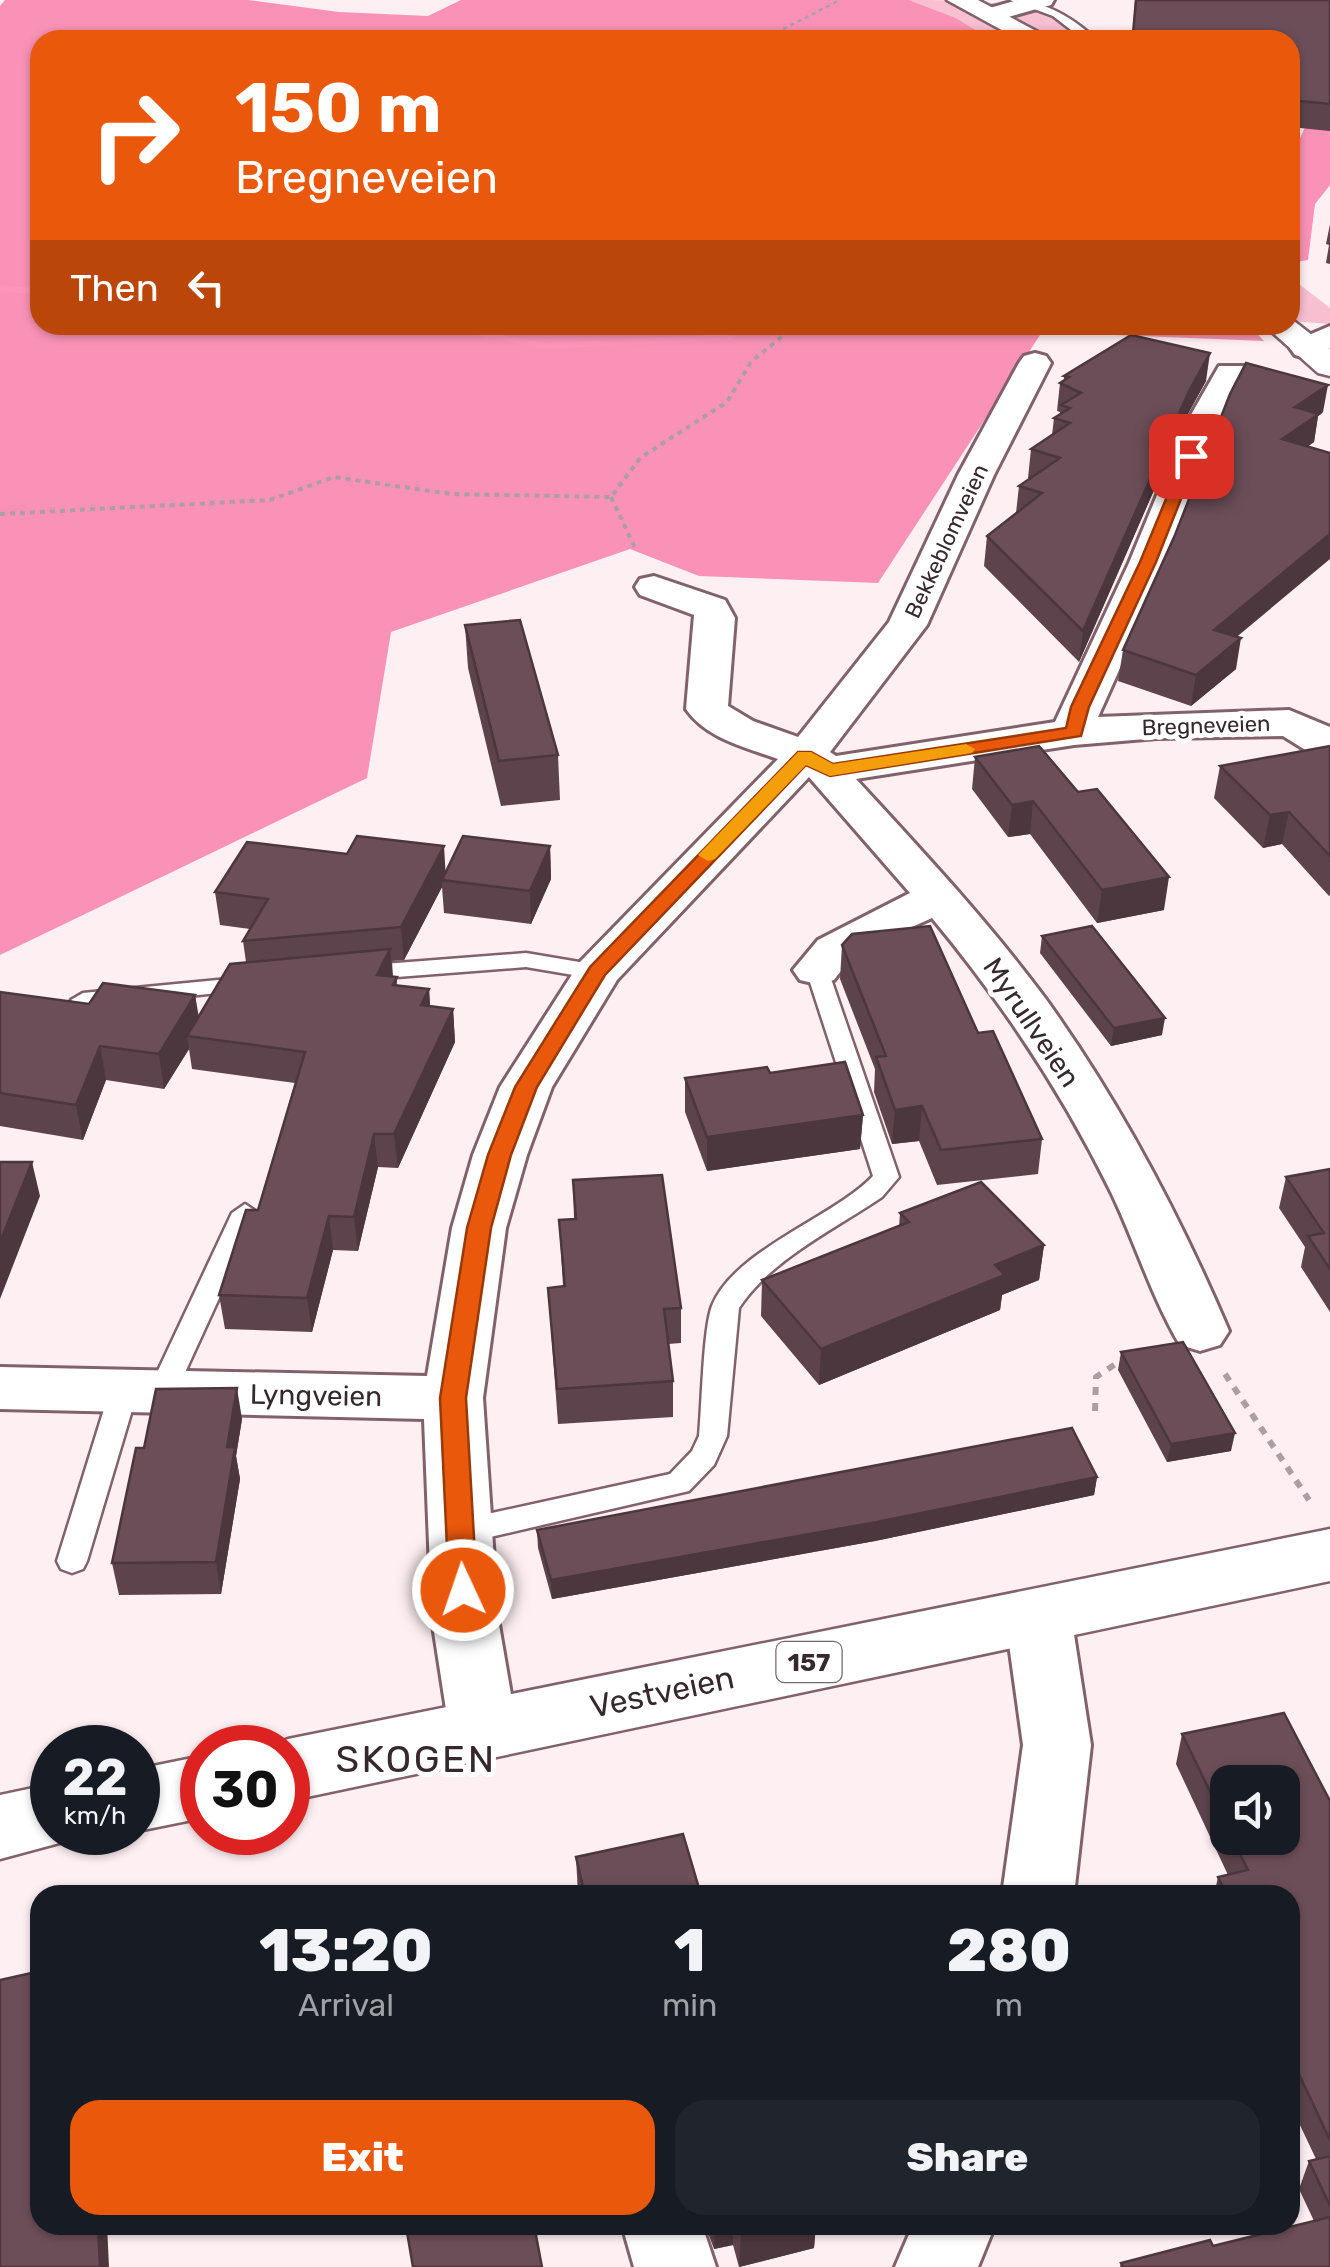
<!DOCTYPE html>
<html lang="en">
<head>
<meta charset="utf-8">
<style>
  :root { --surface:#171b24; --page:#20242c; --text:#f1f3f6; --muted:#9ea1a6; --accent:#ea580c }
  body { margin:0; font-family:Rubik,sans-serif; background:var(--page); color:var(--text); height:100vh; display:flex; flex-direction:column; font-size:38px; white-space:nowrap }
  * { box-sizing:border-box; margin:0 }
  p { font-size:32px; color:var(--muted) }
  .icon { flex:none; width:55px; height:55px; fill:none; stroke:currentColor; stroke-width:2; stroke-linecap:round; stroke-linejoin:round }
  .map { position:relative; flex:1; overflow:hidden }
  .sheet { position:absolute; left:30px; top:1885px; width:1270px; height:350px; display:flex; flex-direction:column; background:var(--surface); border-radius:30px; box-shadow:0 2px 8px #0004 }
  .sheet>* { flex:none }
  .guide { position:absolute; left:30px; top:30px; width:1270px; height:305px; border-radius:30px; box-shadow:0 2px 8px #0004; background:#ea580c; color:#fff; overflow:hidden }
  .controls { position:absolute; left:1210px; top:1765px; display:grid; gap:20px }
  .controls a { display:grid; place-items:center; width:90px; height:90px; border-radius:20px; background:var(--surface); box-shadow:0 2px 8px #0004; font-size:50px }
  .speed { position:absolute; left:30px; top:1725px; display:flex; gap:20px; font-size:50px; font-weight:700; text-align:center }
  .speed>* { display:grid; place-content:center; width:130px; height:130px; border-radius:50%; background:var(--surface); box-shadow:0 2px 8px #0004; line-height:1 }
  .speed small { font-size:25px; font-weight:400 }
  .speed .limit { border:15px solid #d22; background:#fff; color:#111 }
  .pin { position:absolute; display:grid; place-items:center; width:85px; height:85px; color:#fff; margin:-42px; border-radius:20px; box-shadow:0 5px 15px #0006 }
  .me { position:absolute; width:110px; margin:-55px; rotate:357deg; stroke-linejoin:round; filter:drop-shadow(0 0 8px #0008) }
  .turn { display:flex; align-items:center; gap:35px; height:210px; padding:0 40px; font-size:45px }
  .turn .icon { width:130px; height:130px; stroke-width:2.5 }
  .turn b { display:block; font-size:70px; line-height:85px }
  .then { display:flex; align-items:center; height:95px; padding:0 40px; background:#0003; gap:20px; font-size:38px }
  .eta { display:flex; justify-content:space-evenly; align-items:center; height:170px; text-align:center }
  .eta b { font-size:60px; font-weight:800; line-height:70px }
  .primary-button { display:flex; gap:20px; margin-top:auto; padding:20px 40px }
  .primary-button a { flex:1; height:115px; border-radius:30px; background:var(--accent); color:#fff; font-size:40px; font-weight:800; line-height:115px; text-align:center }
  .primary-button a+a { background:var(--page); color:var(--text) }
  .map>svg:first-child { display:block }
  .green { fill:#f7bfd0 }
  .forest { fill:#f992b6 }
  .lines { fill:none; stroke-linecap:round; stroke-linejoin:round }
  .stream { fill:#fd95b9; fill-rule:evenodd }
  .service-casing { stroke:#81626b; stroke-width:5 }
  .minor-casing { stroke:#81626b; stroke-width:6 }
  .secondary-casing { stroke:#81626b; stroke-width:5 }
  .primary-casing { stroke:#81626b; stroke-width:5 }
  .path-far2 { stroke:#ac9ea2; stroke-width:2.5; stroke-dasharray:4 4; stroke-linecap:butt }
  .path-far1 { stroke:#ac9ea2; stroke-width:4; stroke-dasharray:5 5; stroke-linecap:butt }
  .path { stroke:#ac9ea2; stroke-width:6; stroke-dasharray:8 8; stroke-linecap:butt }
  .service { fill:#fff; fill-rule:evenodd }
  .minor { fill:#fff; fill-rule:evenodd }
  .secondary { fill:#fff; fill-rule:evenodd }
  .primary { fill:#fff; fill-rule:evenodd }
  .wall { fill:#5d434c; fill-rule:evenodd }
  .shaded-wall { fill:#4c373e }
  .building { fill:#6c4e58; stroke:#4c373e; stroke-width:2.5 }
  .route { fill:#ea580c; stroke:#983908; stroke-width:2.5 }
  .slow { fill:#f59e0b }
  .labels { text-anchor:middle; stroke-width:10; stroke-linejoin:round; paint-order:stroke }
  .far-street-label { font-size:22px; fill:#36292d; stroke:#fff }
  .shield { fill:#fff; stroke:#72696c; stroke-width:2.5 }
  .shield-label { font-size:25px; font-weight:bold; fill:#36292d }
  .street-label { font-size:28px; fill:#36292d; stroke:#fff }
  .near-street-label { font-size:32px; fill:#36292d; stroke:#fff }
  .near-quarter-label { font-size:38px; letter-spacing:2.5px; fill:#36292d; stroke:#fff }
</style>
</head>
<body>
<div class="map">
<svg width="1330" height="2267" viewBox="0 0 1330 2267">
  <rect width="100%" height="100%" fill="#feeff3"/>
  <g class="green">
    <path d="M909,0c49,0 160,0 184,40h-101l-36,-22z"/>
    <path d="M1290,277l40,31v16l-40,-3z"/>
  </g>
  <g class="forest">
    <path d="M5,0h243l91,12 89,4 33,-16h448l47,18 36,22h-952v285h1209l15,16 -222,-9 -164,251 -179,-7 -69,-27 -239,83 -24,146 -367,177v-949z"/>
    <path d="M1330,118v67l-15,19 -7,56 -18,3v-117l7,-1 8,-18z"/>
  </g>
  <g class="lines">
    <g class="stream">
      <path d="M0,286l40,2v6l-40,-2z"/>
      <path d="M426,325h22l97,18 186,-9 5,3 -5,3 -186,9z"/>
    </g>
    <g class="service-casing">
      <g id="service">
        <path d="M1010,0c34,0 62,17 87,40h-13l-31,-24z"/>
        <path d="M526,953l71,12 11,7 -11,7 -71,-12 -168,13 -12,-7 12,-7z"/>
        <path d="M817,963l11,7 71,207 -17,20c-47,32 -111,62 -143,111l-12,128 -13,29 -25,26 -229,53 -11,-4 -4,-8 4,-8 11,-4 210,-46 22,-23 7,-15c3,-30 4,-106 13,-130 22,-56 121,-88 161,-130l-67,-206z"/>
        <path d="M249,977l12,7 -4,5 -174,18 -12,-7 12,-7z"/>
        <path d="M245,1204l13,9 -82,179 -4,7h-20l-4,-7 84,-179z"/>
        <path d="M124,1380l10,3 4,7 -51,171 -4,8 -11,4 -11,-4 -4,-8 53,-171 4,-7z"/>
      </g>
    </g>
    <g class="minor-casing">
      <g id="minor">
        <path d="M1018,0h36l-3,5 -57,16 -12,-7 4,-5z"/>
        <path d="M1330,326v22l-24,10 -11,-3 -5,-7 5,-7z"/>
        <path d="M1035,353l11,3 5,7 -57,112 -67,150 -97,127 6,4 219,-34 74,-159 59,-143 31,-54h24l4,7 -25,47 -55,143 -69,154 191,-7 41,17v33l-15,-4 -32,-20 -126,2 -83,7 -218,34c65,71 131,141 189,219 75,104 134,216 184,333l-9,14 -20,6 -20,-6c-28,-47 -45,-103 -69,-153 -48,-98 -109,-190 -179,-274 -35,16 -76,30 -98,62l-17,4 -17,-4 -7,-10 25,-30 92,-47 -101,-116 -192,203 -65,107 -25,68 -21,73 -23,170 15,221 19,110 -10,20 -24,8 -24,-8 -10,-20 -17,-110 -8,-200 -424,-10v-42l427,9 25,-148 21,-73 27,-68 80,-125 198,-203c-33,-12 -71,-20 -92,-50l8,-94 -54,-20 -5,-8 5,-8 14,-3 71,24 10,18 -7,88 25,15 45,16 91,-115 69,-147 61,-112 5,-7z"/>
        <path d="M1038,1589l23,8 10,18 20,130 -17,150h-72l21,-150 -18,-130 10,-18z"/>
        <path d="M622,2225h80l14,42h-82z"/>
        <path d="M913,2225h82l-17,42h-83z"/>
      </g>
    </g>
    <g class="secondary-casing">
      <g id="secondary">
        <path d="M947,0h31l75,40h-33z"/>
        <path d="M1290,318l40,31v27l-12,-3 -54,-48h26z"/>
      </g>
    </g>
    <g class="primary-casing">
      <g id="primary">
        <path d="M1330,1529v52l-1042,220v-53h-23l23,-9z"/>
        <path d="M202,1756v62l-64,13v-62z"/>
        <path d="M52,1784v48h29l-3,6 -78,21v-64z"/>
      </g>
    </g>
    <path class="path-far2" d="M762,40l78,-40"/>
    <g class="path-far1">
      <path d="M611,497l25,53"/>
      <path d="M0,514l270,-14 64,-23 117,17 160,3 29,-39 87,-56 24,-40 45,-37"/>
    </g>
    <g class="path">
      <path d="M1225,1374l84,126"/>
      <path d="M1095,1411l1,-34 30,-20"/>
    </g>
    <use href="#service" class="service"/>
    <use href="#minor" class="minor"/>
    <use href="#secondary" class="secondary"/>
    <use href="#primary" class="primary"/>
  </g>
  <g class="wall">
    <path d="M1135,0h195v131l-40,-4v-87h-158z"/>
    <path d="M1330,224v40l-4,-1 3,-18 -3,-1z"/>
    <path d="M1064,376l142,5 -21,38 -106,243 -95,-96 3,-30 29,-23 3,-27 11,-7 -2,-1 3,-29 21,-14 2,-17 6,-4v-2l-3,-1 3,-28 4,-2z"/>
    <path d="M1230,394l93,18 -5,4 -4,26 -7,5 -70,190 -1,32 -45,37 -73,-25 5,-31 52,-115z"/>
    <path d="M465,625l93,130 2,45 -59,6 -33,-138z"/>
    <path d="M1039,746l125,164 -67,13 -67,-89 -22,3 -36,-48 3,-32z"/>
    <path d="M1330,746v149l-1,1 -47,-52 -19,4 -49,-50 6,-32z"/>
    <path d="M550,846l1,33 -20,45 -87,-11 -2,-26 -38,73 -12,1 1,16h4v8l32,4 1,18 23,2 2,33 -57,126 -20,-1 -20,84 -25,-1 -21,82 -87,-3 -6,-34 39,-85 37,-127 -103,-14 -3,-20 -25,40 -58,-9 -23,60 -83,-14v-134l89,12 106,-9 3,21 48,-54 -3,-21 7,-12 -30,-4 -5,-33 231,-20z"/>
    <path d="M1042,936l120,99 -51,11 -71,-93z"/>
    <path d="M842,945l136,88 64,106 -4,35 -101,11 -18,-44 -27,3 -18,-52 1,-23 -35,-90z"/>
    <path d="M770,1073l93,42 -3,34 -153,22 -22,-59v-34z"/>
    <path d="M1330,1169v143l-29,-45 4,-20 -26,-39 7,-31z"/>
    <path d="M573,1180l108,128v35l-13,1 5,37v36l-115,7 -10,-136 15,-2 -4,-66 15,-1z"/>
    <path d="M900,1213l144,32 -5,35 -37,15 -2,15 -181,75 -58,-69 1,-36 137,-53z"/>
    <path d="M1121,1352l110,99 -64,11 -49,-92z"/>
    <path d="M242,1419l-6,37 4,23 -19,115 -102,1 -7,-32 32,-115z"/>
    <path d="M1097,1477l-3,18 -219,46 -323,58 -14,-51 -1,-18z"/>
    <path d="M1182,1734l148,67v466h-210l1,-4 92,-17 101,-25 -15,-32 10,-28 7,-2 -26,-55v-209h-76l4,-18 10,-2 -52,-111zM1228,1782l54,56h-54z"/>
    <path d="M576,1857l125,38h-123z"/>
    <path d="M705,2225h111l-2,23 -75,19 -6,-22 -19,4z"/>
  </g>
  <g class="shaded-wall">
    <path d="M1210,353l-4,28 -21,38 -106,243 4,-31 106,-240z"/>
    <path d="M1328,385l-5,27 -5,4 -4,26 -37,26 5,-29 13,-32z"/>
    <path d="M1330,534v25l-121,101 5,-30z"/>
    <path d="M1241,638l-5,31 -45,37 5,-31z"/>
    <path d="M1033,801l-3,33 -22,3 4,-32z"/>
    <path d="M1289,812l-7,32 -19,4 7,-33z"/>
    <path d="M444,846l2,33 -4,1v7l-38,73 -3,-33z"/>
    <path d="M550,846l1,33 -20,45 -1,-33z"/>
    <path d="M1169,877l-5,33 -67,13 5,-33z"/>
    <path d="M390,949l3,32 -16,-6z"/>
    <path d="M429,989l2,33 -10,-17z"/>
    <path d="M195,995l6,34 -14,7 2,13 -25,40 -5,-35z"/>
    <path d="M453,1009l2,33 -57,126 -4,-34z"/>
    <path d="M1165,1018l-3,17 -51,11 3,-18z"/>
    <path d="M100,1046l6,34 -23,60 -7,-35z"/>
    <path d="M922,1106l-3,35 -27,3 3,-34z"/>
    <path d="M863,1115l-3,34 -153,22v-34z"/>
    <path d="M374,1134l4,33 -20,84 -4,-34z"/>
    <path d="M32,1162l8,34 -40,103v-57z"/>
    <path d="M329,1216l4,34 -21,82 -5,-34z"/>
    <path d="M1044,1245l-5,35 -37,15 -2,15 -181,75 2,-36 174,-84z"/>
    <path d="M237,1388l5,31 -6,37 4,23 -19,115 -5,-32 11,-115z"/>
    <path d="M1235,1433l-4,18 -64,11 4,-18z"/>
    <path d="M1097,1477l-3,18 -219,46 -323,58 -1,-19z"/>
    <path d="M1296,2068l-6,18v-17z"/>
    <path d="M98,2225h9l2,42h-9z"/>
    <path d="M715,2225h18v20l-19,4z"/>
    <path d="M778,2225h38l-2,23 -75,19 2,-33z"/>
  </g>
  <g class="building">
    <path d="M1136,0h194v104l-40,-4v-60h-103l-43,-2v-4h-11z"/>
    <path d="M1131,335l79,18 -21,38 -106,240 -96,-95 55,-43 -23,-7 41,-28 -29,-9 39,-26 -16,-5 16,-10 -9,-3 20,-12 -21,-10 9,-6 -5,-1z"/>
    <path d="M1246,363l82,22 -33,22 24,7 -37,25 48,14v81l-116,96 27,8 -45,37 -73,-25 52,-115 55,-141z"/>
    <path d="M520,620l38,135 -59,6 -34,-136z"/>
    <path d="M1039,746l39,46 19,-3 72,88 -67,13 -69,-89 -21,4 -37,-48z"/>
    <path d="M1330,746v110l-41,-44 -19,3 -50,-49z"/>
    <path d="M357,836l87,10 -43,81 -158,14 25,-42 -53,-7 32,-50 100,12z"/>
    <path d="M463,836l87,10 -20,45 -88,-11z"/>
    <path d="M930,926l48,107 15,-2 49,108 -101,11 -19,-44 -27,4 -19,-53 10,-1 -44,-111 10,-11z"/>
    <path d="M1092,926l73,92 -51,10 -72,-92z"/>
    <path d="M390,949l-13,26 20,2 -4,8 36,4 -8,16 32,4 -59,125h-20l-20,83 -25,-1 -22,82 -88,-3 27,-85h12l47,-158 -118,-16 43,-72z"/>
    <path d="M103,983l92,12 -36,59 -59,-8 -24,59 -76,-12v-101l89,12z"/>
    <path d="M845,1062l18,53 -156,22 -22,-59 82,-11 3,6z"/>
    <path d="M0,1162h32l-32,80z"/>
    <path d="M1330,1169v100l-22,-33 16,-3 -38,-56z"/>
    <path d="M662,1175l19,133 -17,1 9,72 -116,8 -9,-101 17,-2 -6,-66 17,-1 -3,-39z"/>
    <path d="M981,1182l63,63 -49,20 10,10 -184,74 -59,-69 147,-58 -9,-9z"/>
    <path d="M1183,1342l52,91 -64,11 -50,-92z"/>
    <path d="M237,1388l-10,59h8l-19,115 -104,1 24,-115h8l12,-59z"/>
    <path d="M1072,1428l25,49 -220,45 -326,58 -14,-50z"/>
    <path d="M1284,1713l46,88v339l-34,-72 -6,1v-174h-63l-9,-18 30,-7 -16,-32h50v-56h-54v46l-46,-94z"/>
    <path d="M683,1834l18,61h-116l-9,-38z"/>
    <path d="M40,1971v254h58l2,42h-100v-287z"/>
    <path d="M1330,2156v50l-21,-45z"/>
    <path d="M1330,2217v50h-207l-2,-4 89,-23 3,6z"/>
    <path d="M436,2225h98l8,42h-129l-6,-35z"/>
    <path d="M738,2225h40l-37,9z"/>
  </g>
  <path class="route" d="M1185,453l13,3 -42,106 -67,145 -8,29 -251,40 -24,-11 -201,210 -68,112 -26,68 -20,73 -25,170 11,192 -4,8 -10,3 -10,-3 -4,-8 -9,-192 27,-170 21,-73 27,-68 75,-120 208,-215h13l22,12 233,-36 5,-21 69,-145z"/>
  <path class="slow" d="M966,744l9,5 -3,4 -142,23 -24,-11 -91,94 -7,2 -10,-6 100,-103h13l22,12z"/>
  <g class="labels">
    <g class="far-street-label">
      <text transform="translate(946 541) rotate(-65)" y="8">Bekkeblomveien</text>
      <text transform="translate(1206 725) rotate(-2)" y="8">Bregneveien</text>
    </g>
    <rect class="shield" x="776.5" y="1642" width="65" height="40" rx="8"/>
    <g class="shield-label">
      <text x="809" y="1671">157</text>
    </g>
    <g class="street-label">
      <text transform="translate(1032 1022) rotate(56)" y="10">Myrullveien</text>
      <text transform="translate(316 1395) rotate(1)" y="10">Lyngveien</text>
    </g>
    <g class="near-street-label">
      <text transform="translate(662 1692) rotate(-12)" y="11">Vestveien</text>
    </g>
    <g class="near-quarter-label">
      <text x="416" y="1772">SKOGEN</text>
    </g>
  </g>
</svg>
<div class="controls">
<a><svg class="icon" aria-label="sound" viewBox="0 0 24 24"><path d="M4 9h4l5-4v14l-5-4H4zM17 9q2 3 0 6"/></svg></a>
</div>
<div class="speed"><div>22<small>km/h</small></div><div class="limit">30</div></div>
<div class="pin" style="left:1191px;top:456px;background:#d93025"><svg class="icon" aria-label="arrive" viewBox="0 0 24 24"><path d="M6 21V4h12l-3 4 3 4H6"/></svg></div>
<svg class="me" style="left:463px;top:1590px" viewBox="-20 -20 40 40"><circle r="17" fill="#ea580c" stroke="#fff" stroke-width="3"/><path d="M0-11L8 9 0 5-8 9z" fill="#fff"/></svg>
<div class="guide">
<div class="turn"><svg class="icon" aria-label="right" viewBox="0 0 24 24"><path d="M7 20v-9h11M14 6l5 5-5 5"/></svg><div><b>150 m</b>Bregneveien</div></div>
<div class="then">Then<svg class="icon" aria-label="left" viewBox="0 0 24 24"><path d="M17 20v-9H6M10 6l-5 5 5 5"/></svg></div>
</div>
<section class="sheet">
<div class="eta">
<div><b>13:20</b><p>Arrival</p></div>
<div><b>1</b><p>min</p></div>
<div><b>280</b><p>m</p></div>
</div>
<div class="primary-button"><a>Exit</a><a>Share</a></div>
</section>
</div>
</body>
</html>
